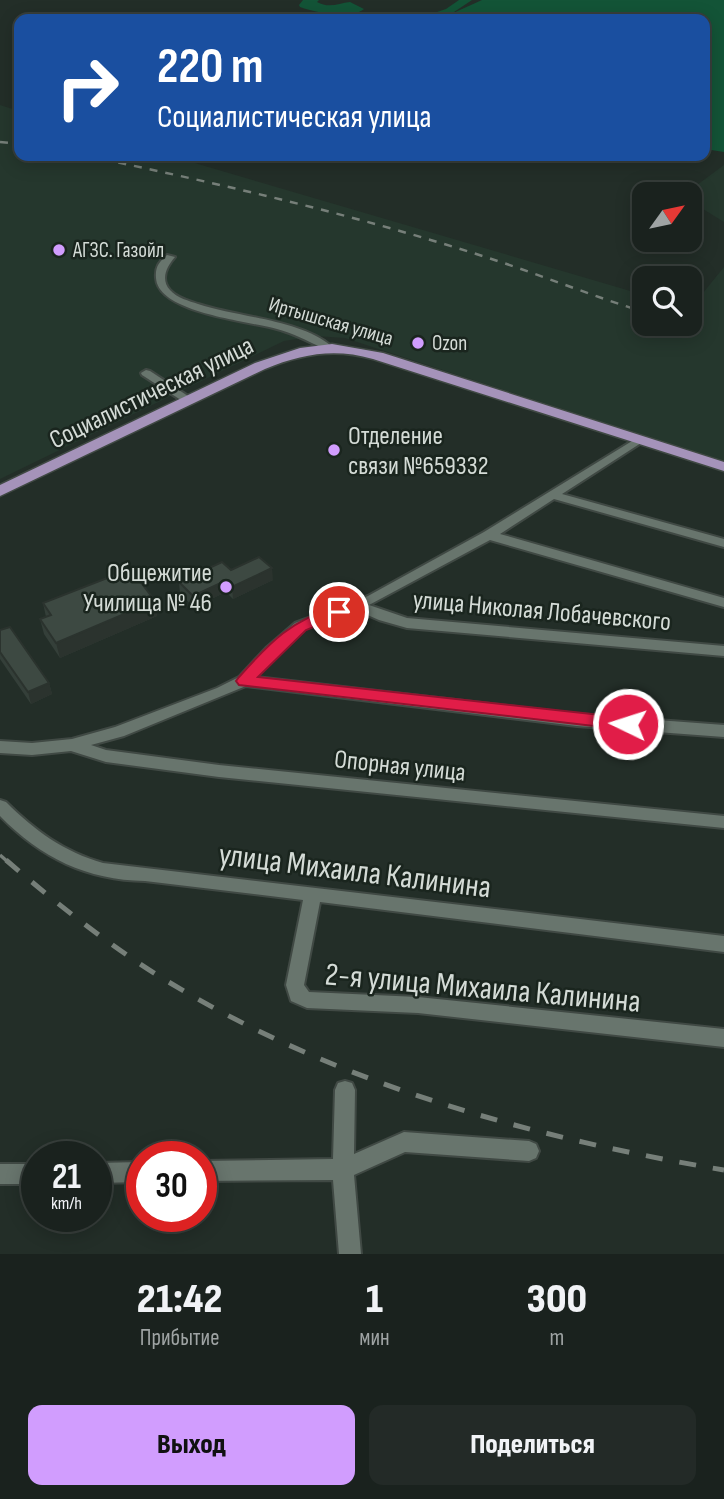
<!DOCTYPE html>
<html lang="ru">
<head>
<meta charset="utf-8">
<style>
  :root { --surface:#1a221e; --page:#232a27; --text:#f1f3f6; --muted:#9fa4a4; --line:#383f3c; --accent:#d19dfe }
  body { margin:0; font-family:"Sofia Sans Condensed",sans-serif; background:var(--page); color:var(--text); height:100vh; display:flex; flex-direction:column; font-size:26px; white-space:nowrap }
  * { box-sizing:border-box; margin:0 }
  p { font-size:23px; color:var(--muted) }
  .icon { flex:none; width:38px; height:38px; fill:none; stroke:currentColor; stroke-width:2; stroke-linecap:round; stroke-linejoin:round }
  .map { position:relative; height:1254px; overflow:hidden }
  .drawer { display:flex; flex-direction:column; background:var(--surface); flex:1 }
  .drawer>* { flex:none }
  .hud { position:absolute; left:14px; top:14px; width:696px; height:147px; border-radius:14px; box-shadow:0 4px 18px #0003,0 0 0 2px var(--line); background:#1a4fa0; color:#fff; overflow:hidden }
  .needle { width:46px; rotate:57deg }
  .buttons { position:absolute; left:632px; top:182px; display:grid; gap:14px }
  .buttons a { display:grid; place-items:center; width:70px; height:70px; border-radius:14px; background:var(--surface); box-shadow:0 4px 18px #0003,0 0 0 2px var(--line); font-size:35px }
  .speed { position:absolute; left:21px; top:1141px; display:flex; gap:14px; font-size:35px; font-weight:700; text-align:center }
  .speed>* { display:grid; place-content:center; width:91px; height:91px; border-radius:50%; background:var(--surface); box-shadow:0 4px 18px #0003,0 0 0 2px var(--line); line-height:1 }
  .speed small { font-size:18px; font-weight:400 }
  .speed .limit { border:10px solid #d22; background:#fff; color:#111 }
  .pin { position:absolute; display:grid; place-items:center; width:60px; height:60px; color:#fff; margin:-30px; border:4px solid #fff; border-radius:50%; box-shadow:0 2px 7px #0007 }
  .me { position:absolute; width:77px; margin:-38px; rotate:274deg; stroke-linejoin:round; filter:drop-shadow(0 0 5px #0008) }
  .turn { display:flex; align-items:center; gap:24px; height:147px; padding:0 28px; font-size:32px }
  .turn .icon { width:91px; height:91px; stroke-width:2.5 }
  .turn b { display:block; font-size:49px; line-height:60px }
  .eta { display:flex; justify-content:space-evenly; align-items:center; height:119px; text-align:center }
  .eta b { font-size:42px; font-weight:800; line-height:49px }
  .cta { display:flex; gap:14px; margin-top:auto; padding:14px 28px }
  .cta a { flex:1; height:80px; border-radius:14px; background:var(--accent); color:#111; font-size:28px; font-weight:800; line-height:80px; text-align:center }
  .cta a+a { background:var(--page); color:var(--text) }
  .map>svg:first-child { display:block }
  .built { fill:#25372d }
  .green { fill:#135437 }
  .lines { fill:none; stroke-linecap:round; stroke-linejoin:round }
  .minor-casing { stroke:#404944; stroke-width:4 }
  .major-casing { stroke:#404944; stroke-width:3 }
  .minor { fill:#68756d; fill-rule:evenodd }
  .major { fill:#a593ba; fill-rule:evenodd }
  .rail-far2 { stroke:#767f79; stroke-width:2.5; stroke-dasharray:8 8; stroke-linecap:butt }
  .rail-far1 { stroke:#767f79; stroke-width:3.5; stroke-dasharray:13 13; stroke-linecap:butt }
  .rail { stroke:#767f79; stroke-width:5; stroke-dasharray:17 17; stroke-linecap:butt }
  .wall { fill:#343f39 }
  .shaded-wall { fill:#2b332e }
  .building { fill:#3d4942; stroke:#2b332e; stroke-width:2 }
  .route { fill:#e11d48; stroke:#92132f; stroke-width:2 }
  .poi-dot { fill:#d19dfe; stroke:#1a251e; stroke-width:2.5 }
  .labels { text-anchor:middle; stroke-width:5; stroke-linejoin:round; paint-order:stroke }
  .far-poi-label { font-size:21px; fill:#d4dbd6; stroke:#1a251e; text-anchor:start }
  .far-street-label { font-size:21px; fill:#d4dbd6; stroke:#1a251e }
  .street-label { font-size:26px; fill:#d4dbd6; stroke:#1a251e }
  .poi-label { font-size:26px; fill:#d4dbd6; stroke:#1a251e; text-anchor:start }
  .near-street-label { font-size:32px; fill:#d4dbd6; stroke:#1a251e }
</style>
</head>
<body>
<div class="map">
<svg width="724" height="1254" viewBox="0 0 724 1254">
  <rect width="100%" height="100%" fill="#232e28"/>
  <g class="built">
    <path d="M0,105l19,6v45h152l473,139v29h46v-15l34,-42v195l-379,-124 -30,-2 -31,5 -284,138z"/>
    <path d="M724,165v57l-34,-21v-7h-5z"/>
  </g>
  <g class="green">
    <path d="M303,0h16l-2,2c12,7 22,1 33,0l14,7c-14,11 -47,4 -64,-2l-1,-2z"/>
    <path d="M459,0h13l-21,14 31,-14h242v152l-19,-3v-130h-289l30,-10z"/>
  </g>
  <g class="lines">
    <g class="minor-casing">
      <g id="minor">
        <path d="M167,255l8,2c-8,9 -15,22 -5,33 7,8 19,11 28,14 39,13 103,16 133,42l-5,3 -4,-1c-14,-7 -29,-15 -45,-19 -28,-8 -119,-16 -121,-51 -1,-11 3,-16 11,-23z"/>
        <path d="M146,370l4,1 44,29 -6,3 -4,-1 -42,-27 -1,-2z"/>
        <path d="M637,438l6,3 -2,2 -79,51 162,45v8l-170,-48 -54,35 224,64v9l-234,-67 -121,65 38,13 317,28v10l-317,-28 -28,-8 -23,-10 -51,19 -29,25 -20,23 321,37 147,11v12l-147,-11 -331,-40 -122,50 -33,9 15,5 113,15 505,51v12l-505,-51 -113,-15 -35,-11 -39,4 -32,-2v-12l32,2 40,-4 43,-12 102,-39 22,-11 27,-29 29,-25 73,-27 116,-64z"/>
        <path d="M0,800l6,2c28,28 58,50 97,61l621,73v16l-404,-50 -16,83 5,7 109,5 306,32v18l-306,-34 -111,-5 -16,-7 -5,-16 17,-85 -158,-19c-58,-1 -104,-23 -145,-65z"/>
        <path d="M345,1081l7,2 3,7 -1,64 50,-22 125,9 7,3 3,7 -3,7 -7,3 -124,-9 -51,23 7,79h-22l-6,-74 -132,1v-20l132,-2 2,-69 3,-7z"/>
        <path d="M142,1162v20l-46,1v-20z"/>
        <rect x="0" y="1164" width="37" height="20"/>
      </g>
    </g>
    <g class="major-casing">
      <path id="major" d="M332,344l51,9 341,109v9l-351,-112c-39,-11 -71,-5 -108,10l-265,127v-11l255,-122 45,-15z"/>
    </g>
    <use href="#minor" class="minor"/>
    <use href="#major" class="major"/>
    <g class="rail-far2">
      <path d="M0,142l19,2"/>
      <path d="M87,156c130,27 260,57 386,97 58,18 113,41 171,59"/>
    </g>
    <path class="rail-far1" d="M0,855l8,7"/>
    <path class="rail" d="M6,860c50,43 101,84 156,118 171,105 366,159 562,192"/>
  </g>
  <g class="wall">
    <path d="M231,570l42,10 -40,19 -7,-7 -32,15 -14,-13 -1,-12z"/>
    <path d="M155,601l2,15 -97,42 -16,-24 -4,-15 6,-2 -3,-14z"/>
    <path d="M0,630l49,53 3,11 -21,10 -31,-45z"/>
  </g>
  <g class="shaded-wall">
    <path d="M272,568l1,12 -40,19 -1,-12z"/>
    <path d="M225,581l1,11 -32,15 -1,-11z"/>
    <path d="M155,601l2,15 -97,42 -4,-15z"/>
    <path d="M49,683l3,11 -21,10 -3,-12z"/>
  </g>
  <g class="building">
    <path d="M259,557l13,11 -40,19 -7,-6 -32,15 -14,-14 43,-20 9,8z"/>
    <path d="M120,573l6,7 10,-4 19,25 -99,42 -16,-24 11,-4 -8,-12z"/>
    <path d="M10,627l39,56 -21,9 -28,-40v-22z"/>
  </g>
  <path class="route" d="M339,606l8,6 -3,3 -38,15 -48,47 370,41 6,2 3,4 -3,4 -6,2 -389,-45 -3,-4 3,-4c32,-36 52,-57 100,-71z"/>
  <g class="poi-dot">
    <circle cx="59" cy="250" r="7"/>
    <circle cx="418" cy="343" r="7"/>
    <circle cx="334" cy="450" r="7"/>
    <circle cx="226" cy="587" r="7"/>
  </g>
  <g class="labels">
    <g class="far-poi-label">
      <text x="73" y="257">АГЗС. Газойл</text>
      <text x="432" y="350">Ozon</text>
    </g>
    <g class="far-street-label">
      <text transform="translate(331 321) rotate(16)" y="7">Иртышская улица</text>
    </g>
    <g class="street-label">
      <text transform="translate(151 392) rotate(-26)" y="9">Социалистическая улица</text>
      <text transform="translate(542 610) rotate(5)" y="9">улица Николая Лобачевского</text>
      <text transform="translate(400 765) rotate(6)" y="9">Опорная улица</text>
    </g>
    <g class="poi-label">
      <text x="348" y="444">Отделение<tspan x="348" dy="30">связи №659332</tspan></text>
      <text x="212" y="581" text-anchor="end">Общежитие<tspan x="212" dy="30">Училища № 46</tspan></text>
    </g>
    <g class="near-street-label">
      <text transform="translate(355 870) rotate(7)" y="11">улица Михаила Калинина</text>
      <text transform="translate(483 987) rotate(5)" y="11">2-я улица Михаила Калинина</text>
    </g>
  </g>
</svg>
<div class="buttons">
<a><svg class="needle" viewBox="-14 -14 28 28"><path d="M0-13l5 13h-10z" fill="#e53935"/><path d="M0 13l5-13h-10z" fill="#9fa4a4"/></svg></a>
<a><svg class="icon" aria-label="search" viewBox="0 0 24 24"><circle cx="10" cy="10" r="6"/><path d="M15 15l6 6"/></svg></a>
</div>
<div class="speed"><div>21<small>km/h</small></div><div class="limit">30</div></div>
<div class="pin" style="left:339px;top:612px;background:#d93025"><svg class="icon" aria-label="arrive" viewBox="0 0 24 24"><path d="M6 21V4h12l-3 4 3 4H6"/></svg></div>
<svg class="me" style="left:628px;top:724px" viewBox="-20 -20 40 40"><circle r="17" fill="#e11d48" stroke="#fff" stroke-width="3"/><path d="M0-11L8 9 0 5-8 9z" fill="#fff"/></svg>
<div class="hud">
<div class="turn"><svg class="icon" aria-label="right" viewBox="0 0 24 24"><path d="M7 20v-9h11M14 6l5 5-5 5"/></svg><div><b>220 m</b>Социалистическая улица</div></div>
</div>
</div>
<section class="drawer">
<div class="eta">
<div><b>21:42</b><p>Прибытие</p></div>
<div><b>1</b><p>мин</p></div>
<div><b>300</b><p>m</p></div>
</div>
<div class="cta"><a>Выход</a><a>Поделиться</a></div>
</section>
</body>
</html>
